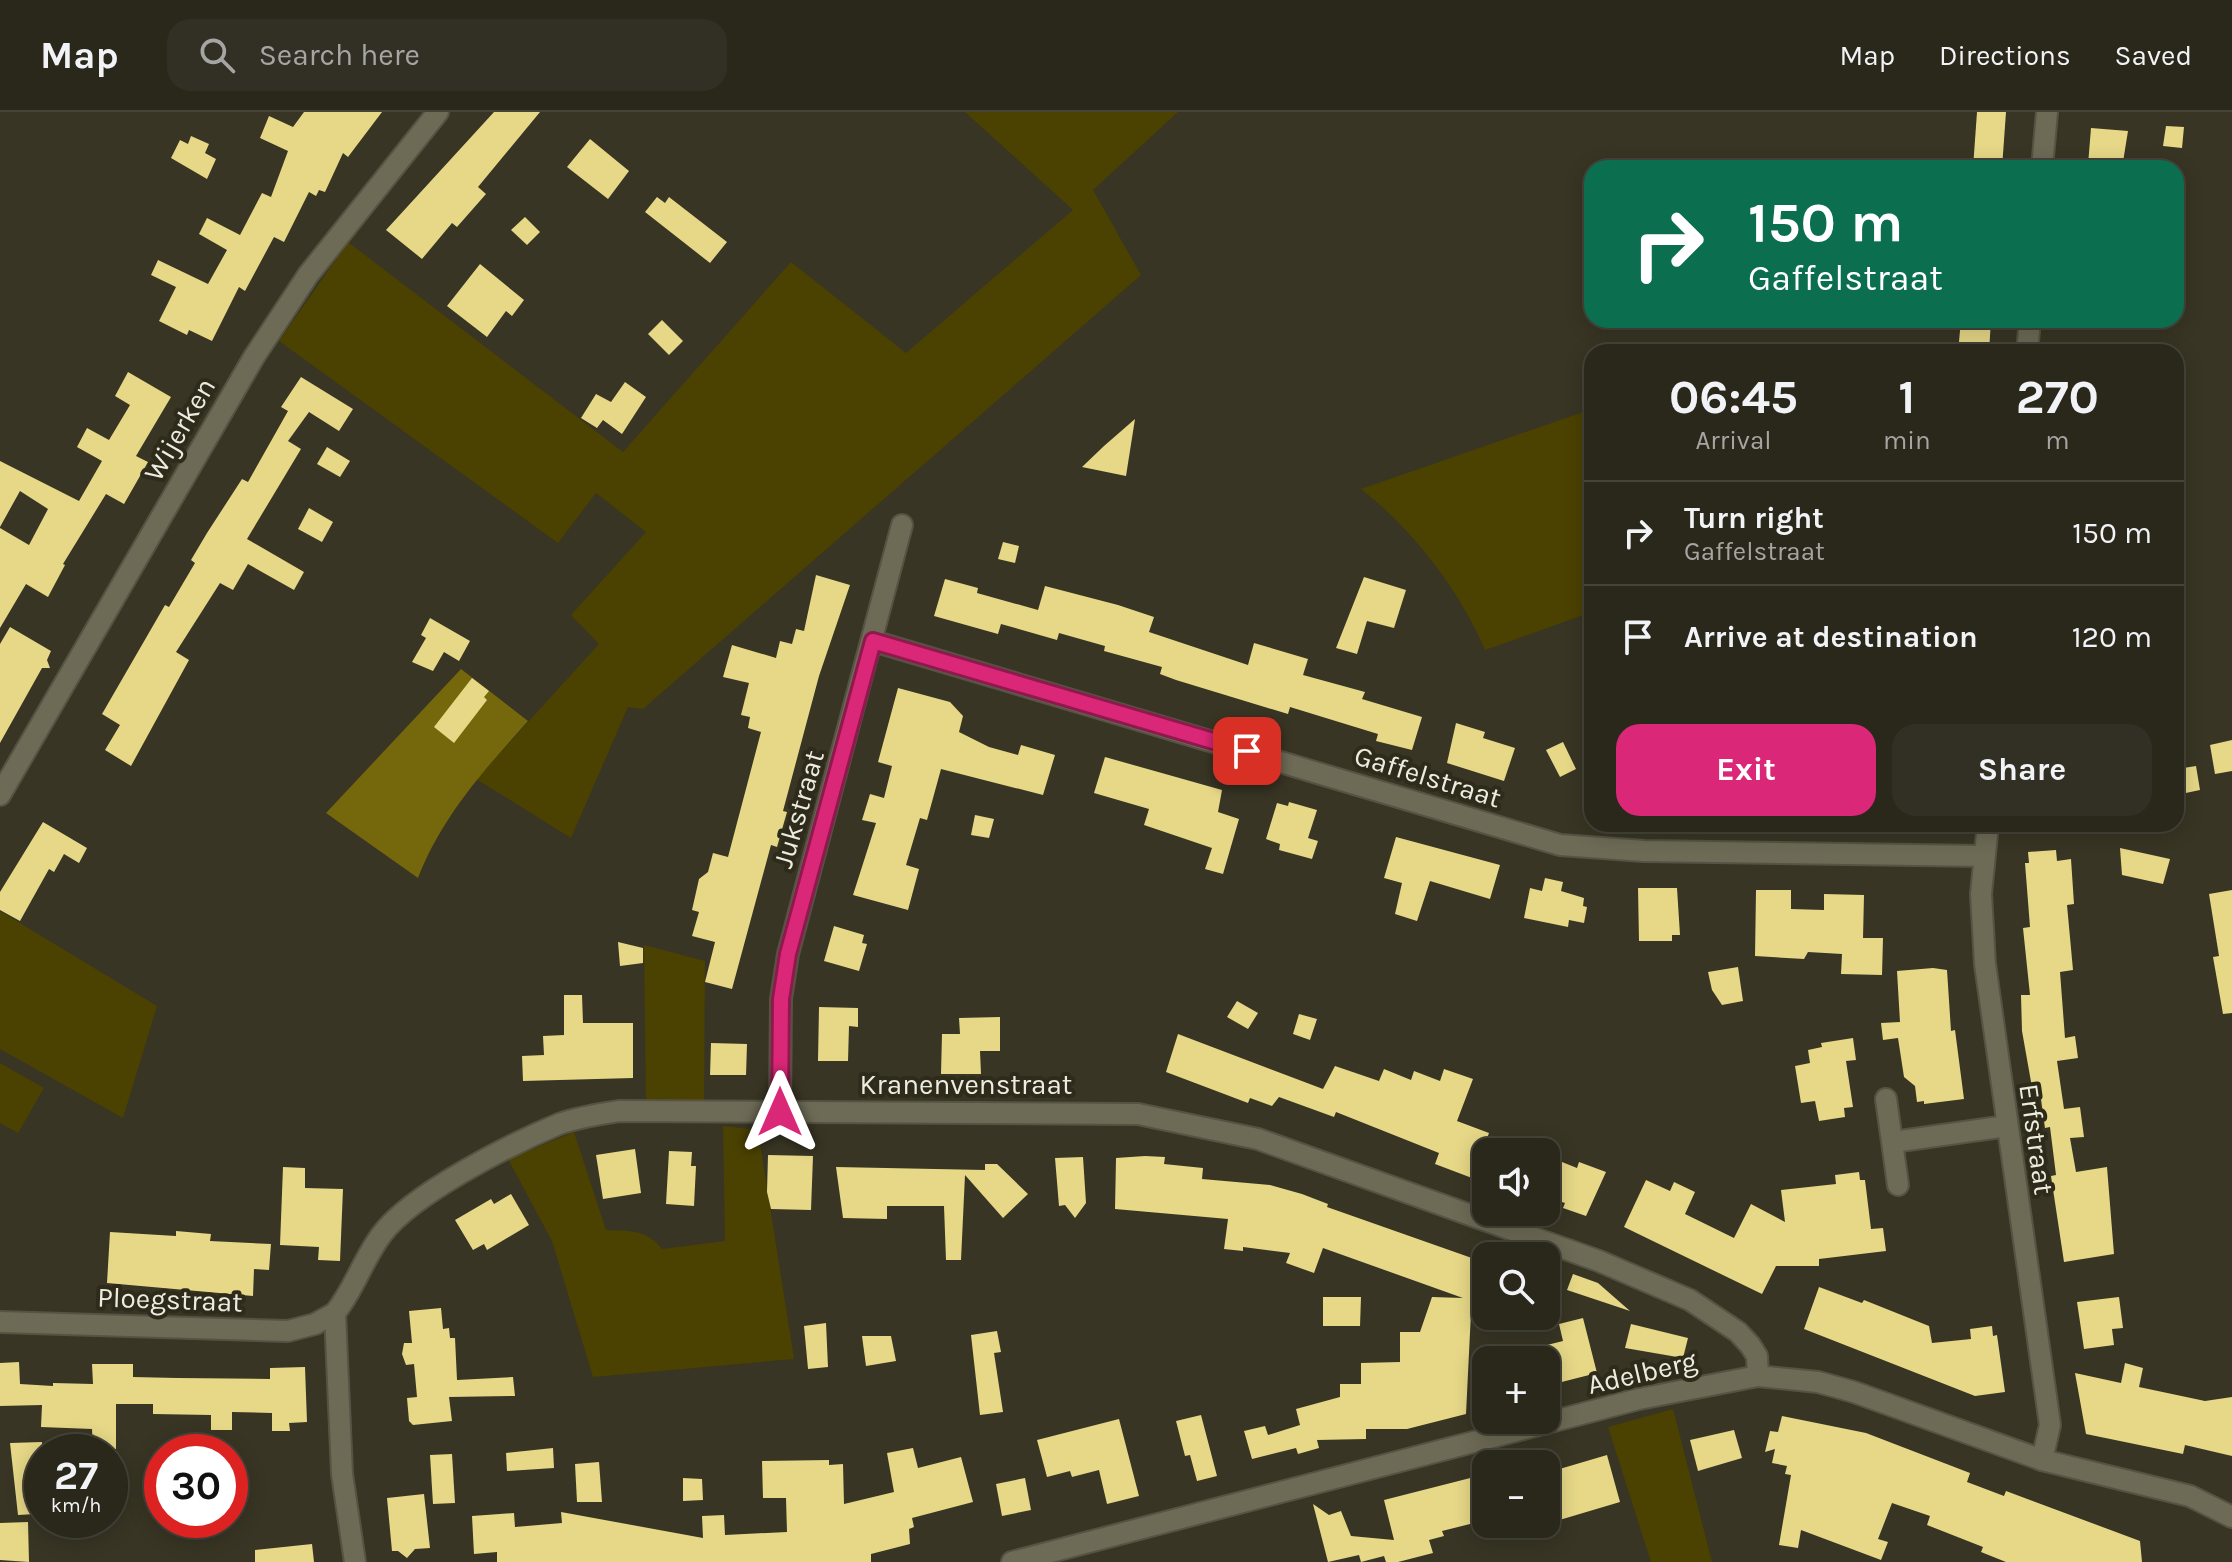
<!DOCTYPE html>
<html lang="en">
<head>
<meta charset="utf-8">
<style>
  :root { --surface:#2a281b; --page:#323024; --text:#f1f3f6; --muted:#a5a6a3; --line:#46443a; --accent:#db2777 }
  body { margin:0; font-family:Karla,sans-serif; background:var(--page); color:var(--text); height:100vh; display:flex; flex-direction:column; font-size:30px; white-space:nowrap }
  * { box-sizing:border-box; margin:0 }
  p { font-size:26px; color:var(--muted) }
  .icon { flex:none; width:44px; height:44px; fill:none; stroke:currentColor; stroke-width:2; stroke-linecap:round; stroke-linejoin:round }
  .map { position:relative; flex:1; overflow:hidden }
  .side { position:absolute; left:1584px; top:232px; width:600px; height:488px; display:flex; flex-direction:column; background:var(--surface); border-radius:24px; box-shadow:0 4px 20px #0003,0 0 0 2px var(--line) }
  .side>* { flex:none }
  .hud { position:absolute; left:1584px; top:48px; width:600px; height:168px; border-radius:24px; box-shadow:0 4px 20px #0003,0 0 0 2px var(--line); background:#0b6e4f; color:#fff; overflow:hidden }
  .controls { position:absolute; left:1472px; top:1026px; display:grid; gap:16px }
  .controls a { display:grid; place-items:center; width:88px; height:88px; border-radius:16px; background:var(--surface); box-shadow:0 4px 20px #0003,0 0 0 2px var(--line); font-size:40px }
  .speed { position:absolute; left:24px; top:1322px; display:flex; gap:16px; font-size:40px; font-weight:700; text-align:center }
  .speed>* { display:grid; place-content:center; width:104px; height:104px; border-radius:50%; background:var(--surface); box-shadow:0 4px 20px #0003,0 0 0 2px var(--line); line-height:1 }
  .speed small { font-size:20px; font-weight:400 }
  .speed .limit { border:12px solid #d22; background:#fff; color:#111 }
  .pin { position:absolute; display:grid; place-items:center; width:68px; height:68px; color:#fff; margin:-34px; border-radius:16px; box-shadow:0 4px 12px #0006 }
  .me { position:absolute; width:88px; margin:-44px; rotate:0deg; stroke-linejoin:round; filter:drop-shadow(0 0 6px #0008) }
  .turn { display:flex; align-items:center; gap:28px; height:168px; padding:0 32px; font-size:36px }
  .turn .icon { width:104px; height:104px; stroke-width:2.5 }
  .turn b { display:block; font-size:56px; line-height:68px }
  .eta { display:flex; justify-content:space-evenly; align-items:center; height:136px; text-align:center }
  .eta b { font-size:48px; font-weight:700; line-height:56px }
  .cta { display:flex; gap:16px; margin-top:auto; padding:16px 32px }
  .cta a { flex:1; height:92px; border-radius:24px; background:var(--accent); color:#fff; font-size:32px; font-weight:700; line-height:92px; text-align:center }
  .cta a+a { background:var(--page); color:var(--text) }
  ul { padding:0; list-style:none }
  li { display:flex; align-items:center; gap:24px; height:104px; padding:0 32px; border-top:2px solid var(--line) }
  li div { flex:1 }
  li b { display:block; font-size:30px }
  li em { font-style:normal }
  header { display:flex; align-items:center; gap:48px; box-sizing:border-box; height:112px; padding:0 40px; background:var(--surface); border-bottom:2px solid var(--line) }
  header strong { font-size:38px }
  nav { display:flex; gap:44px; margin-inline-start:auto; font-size:28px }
  .search { width:560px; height:72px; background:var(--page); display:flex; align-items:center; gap:20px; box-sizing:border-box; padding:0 28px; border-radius:24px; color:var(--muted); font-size:30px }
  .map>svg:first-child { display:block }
  .green { fill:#4b4100 }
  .forest { fill:#75670b }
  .building { fill:#e6d887 }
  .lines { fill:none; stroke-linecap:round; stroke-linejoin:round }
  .minor-casing { stroke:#555343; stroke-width:24 }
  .minor { stroke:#6d6a56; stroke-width:20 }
  .route-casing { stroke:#8e194d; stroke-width:20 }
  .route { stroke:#db2777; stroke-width:14 }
  .labels { text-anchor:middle; stroke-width:8; stroke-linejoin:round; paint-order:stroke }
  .street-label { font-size:28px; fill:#edece1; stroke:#2e2b1a }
</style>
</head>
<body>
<header>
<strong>Map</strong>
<div class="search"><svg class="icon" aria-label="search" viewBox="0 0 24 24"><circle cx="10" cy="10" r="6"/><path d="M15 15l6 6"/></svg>Search here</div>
<nav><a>Map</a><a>Directions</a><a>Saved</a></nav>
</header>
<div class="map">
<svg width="2232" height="1450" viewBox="0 0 2232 1450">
  <rect width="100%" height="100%" fill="#383524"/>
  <g class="green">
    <path d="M965,0h213l-85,78 48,85 -498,434 -15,-2 -57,131 -95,-59 123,-135 -28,-29 75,-83 -50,-39 -38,50 -279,-202 69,-99 275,210 168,-190 115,91 167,-143z"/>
    <path d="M1592,297v203l-107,38c-26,-61 -72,-120 -124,-161z"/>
    <path d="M0,799l157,95 -34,112 -123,-69z"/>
    <path d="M644,833l61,16 -1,141h-58z"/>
    <path d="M0,951l44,25 -26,45 -18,-10z"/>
    <path d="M723,1014l35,4 36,229 -201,18 -41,-136 -44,-82 66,-27 32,98c23,1 41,-1 56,19l63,-8z"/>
    <path d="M1673,1297l39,153h-61l-43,-135z"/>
  </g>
  <path class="forest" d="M461,557l67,52c-43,48 -86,95 -110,157l-92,-65z"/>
  <g class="building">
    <path d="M304,0h78l-34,45 -5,-4 -18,39 -6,-2 -3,6 -7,-4 -25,50 -10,-5 -29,54 -6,-4 -27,54 -23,-11 -2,5 -28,-14 17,-34 -25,-12 7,-15 50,24 19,-34 -28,-16 8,-16 33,17 22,-42 9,4 17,-46 -28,-13 9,-22 24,11z"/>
    <path d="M494,0h46l-62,75 8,7 -29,33 -5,-4 -30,36 -36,-29z"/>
    <path d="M1977,0h29l-4,56h-29z"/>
    <path d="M2166,14l18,1 -2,21 -19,-2z"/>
    <path d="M2091,16l37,3 -6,37 -34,-3z"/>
    <path d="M191,24l18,8 -4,9 11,6 -9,20 -36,-21 9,-18 8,4z"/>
    <path d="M590,27l39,32 -21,28 -41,-32z"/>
    <path d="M657,85l8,6 4,-6 58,45 -17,21 -65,-51z"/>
    <path d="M525,105l15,15 -13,13 -16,-15z"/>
    <path d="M480,152l44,36 -12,16 -6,-5 -19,26 -40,-31z"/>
    <path d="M662,208l21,21 -14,14 -21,-21z"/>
    <path d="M1961,208h30l-2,32h-31z"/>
    <path d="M128,260l43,25 -35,59 12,6 -24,42 -18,-10 -43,70 2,1 -17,32 -22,-13 -26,44v-100l29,17 19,-36 -28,-18 -20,36v-66l79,40 23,-40 -25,-14 10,-19 22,12 21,-35 -15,-9z"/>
    <path d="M301,265l52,32 -14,22 -30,-19 -21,29 13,8 -54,90 57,33 -10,18 -46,-26 -15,26 -13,-7 -44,69 13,8 -58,106 -26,-16 15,-25 -18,-11 63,-109 4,2 26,-44 -4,-3 16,-27 35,-54 6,3 40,-71 -7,-4z"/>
    <path d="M625,270l21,15 -24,37 -19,-14 -6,8 -16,-10 15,-24 15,8z"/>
    <path d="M1135,307l-9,57 -44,-9 22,-21z"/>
    <path d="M327,335l23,14 -10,16 -23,-13z"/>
    <path d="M309,396l24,14 -11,20 -24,-13z"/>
    <path d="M1003,430l16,4 -4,17 -17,-4z"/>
    <path d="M816,463l34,10 -31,91 -36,135 4,1 -10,35 -6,-2 -39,144 -27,-7 10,-40 -23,-6 7,-24 -7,-2 7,-31 9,-7 5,-19 15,4 33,-125 -13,-4 2,-11 -9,-2 8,-32 -26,-6 9,-32 44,13 4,-17 12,3 4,-15 8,2z"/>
    <path d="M1364,465l42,13 -12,38 -27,-7 -10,33 -21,-6z"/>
    <path d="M945,467l33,9 -1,5 61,17 7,-24 73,19 36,12 -5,15 99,33 6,-22 54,16 -5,16 62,17 -3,7 60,18 -10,33 -36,-9 2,-7 -88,-27 -2,7 -112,-34 -16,-6 2,-7 -58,-16 1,-5 -46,-13 -2,7 -56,-16 -3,10 -64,-18z"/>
    <path d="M430,506l40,23 -11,20 -15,-9 -11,19 -21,-9 14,-24 -5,-3z"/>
    <path d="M10,515l41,24 -4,9 3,8h-8l-42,75v-99z"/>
    <path d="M472,566l17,13 -5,6 3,3 -33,43 -20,-16z"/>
    <path d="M898,576l52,14 13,14 -4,16 30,15 29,8 3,-10 34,10 -12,40 -102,-26 -14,51 -7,-2 -14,47 13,4 -11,41 -55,-15 23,-72 -14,-3 8,-26 14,4 8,-32 -14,-4z"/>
    <path d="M1456,611l29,9 -2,6 32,10 -11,33 -57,-18z"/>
    <path d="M2232,628v31l-17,3 -5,-29z"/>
    <path d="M1563,630l13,27 -16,8 -14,-27z"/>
    <path d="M1105,645l117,33 -4,22 21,7 -16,55 -18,-5 7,-21 -68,-23 5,-16 -55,-16z"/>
    <path d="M2196,654l4,24 -19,4 -4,-25z"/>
    <path d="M1289,690l28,8 -9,28 10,3 -6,18 -33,-9 1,-6 -14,-5 11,-36 11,3z"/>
    <path d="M975,703l19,4 -5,19 -18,-3z"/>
    <path d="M43,710l44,26 -8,15 -15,-9 -10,18 -5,-3 -29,52 -20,-11v-18z"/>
    <path d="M1396,725l104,28 -10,34 -60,-18 -13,40 -22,-7 7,-31 -18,-5z"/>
    <path d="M2120,736l50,11 -7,25 -41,-9z"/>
    <path d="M2056,738l1,11 14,-2 3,45 -7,1 6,65 -13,2 5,66 10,-2 3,22 -21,3 7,48 16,-2 4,30 -14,1 6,34 31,-5 7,87 -50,8 -13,-86 5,-1 -6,-48 -5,1 -5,-36 -7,1 -11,-62 -1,-36h9l-7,-67 7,-1 -5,-64h4l-1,-11z"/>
    <path d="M1545,766l18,4 -2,9 23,7 -1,8 4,1 -3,16 -15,-3 -1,7 -44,-9 6,-30 12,3z"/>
    <path d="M1638,776h39l3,47h-8v6h-33z"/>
    <path d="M1756,778h35v19l33,1v-16l40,1 -1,43h20l-1,37 -41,-1 1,-20 -34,-2 -4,7 -49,-3z"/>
    <path d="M2232,778v123l-9,1 -10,-57 6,-1 -10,-62z"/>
    <path d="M834,814l30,9 -2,8 5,1 -8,27 -35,-10z"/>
    <path d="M618,830l25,6v15l-23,3z"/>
    <path d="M1738,855l5,34 -21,4 -10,-15 -4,-18z"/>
    <path d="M1933,856l14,2 4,61 4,-1 9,69 -40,5v-3l-7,1 -2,-16 -11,-9 -6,-39 -15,2 -2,-17 19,-1 -3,-51z"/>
    <path d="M564,883h18l1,28h50v55l-110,3 -1,-25 22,-1 -1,-19 21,-1z"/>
    <path d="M1237,889l21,12 -10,16 -21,-12z"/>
    <path d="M819,895l39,1v19l-9,-1 -1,35h-30z"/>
    <path d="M1299,902l18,5 -7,21 -17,-6z"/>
    <path d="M1000,905v34h-20l1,23h-40l1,-40h18l-1,-16z"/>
    <path d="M1178,922l145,55 12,-23 44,15 5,-12 27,11 3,-9 26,10 4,-12 29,10 -16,42 32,12 -17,45 -37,-14 4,-11 -103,-41 -2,5 -55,-20 -7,9 -22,-8 -2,5 -82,-31z"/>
    <path d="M1853,926l3,22 -10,1 7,46 -9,1 1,9 -26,4 -4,-20 -14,2 -6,-37 15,-3 -2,-13 14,-3 -1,-4z"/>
    <path d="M711,931l36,1 -1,31h-36z"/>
    <path d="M635,1037l6,44 -38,6 -7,-44z"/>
    <path d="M669,1039l23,1 -1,14h5l-2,40 -28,-2z"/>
    <path d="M768,1043l45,1 -2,54 -40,-1 -4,-17z"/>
    <path d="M1145,1044l20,1 -1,7 39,4 -1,11 68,6 32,9 26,10 -1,3 159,56v34l-14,-5 -6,122 -59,15h-41v10l-49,1 2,8 -21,6 -2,-6 -44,11 -8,-28 21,-5 3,9 32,-10 -4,-16 44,-12v-13h21v-21l39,-1v-30h20l12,-35 31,1 -140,-50 -9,25 -28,-10 4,-10 -47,-6v4l-19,-2 4,-30 -113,-10 1,-51z"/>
    <path d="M1083,1045l3,46 -11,15 -10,-13 -6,1 -4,-48z"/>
    <path d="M1562,1050l15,6 2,-6 27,10 -20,44 -23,-8 2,-5 -16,-5z"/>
    <path d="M985,1052h12l31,30 -25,24 -38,-43 -4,85h-15l-2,-54h-57v13l-44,-1 -7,-51 149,3z"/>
    <path d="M283,1055l22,1v20l38,1 -3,72 -22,-1 1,-13 -39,-2z"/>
    <path d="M1859,1060l1,8h5l6,49 12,-1 3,23 -67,8v7h-43l-14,28 -138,-67 22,-47 24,11 4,-9 21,10 -10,22 49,24 17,-34 34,18 -4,-32 55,-6 -1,-9z"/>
    <path d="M511,1082l18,31 -42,25 -3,-6 -11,6 -18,-30 36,-21 3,5z"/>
    <path d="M176,1119l35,3 -1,7 61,3 -2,26 -15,-1 -1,27 -146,-13 3,-51 66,4z"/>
    <path d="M1573,1162l25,9 32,28 -63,-21z"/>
    <path d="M1819,1175l43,16 2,-3 65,26 3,17 39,-4 -1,-10 22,-3 1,10 4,-1 8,57 -30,4 -171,-67z"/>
    <path d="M1323,1185h38l-1,29h-37z"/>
    <path d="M2119,1185l4,31 -11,1 2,16 -30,4 -7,-47z"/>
    <path d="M441,1196l2,21 6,-1 1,10h5l2,42 56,-3 2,19 -66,1 3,24 -39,4 -4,-4 -2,-23 10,-1 -3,-33 -8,1 -4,-11 2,-11h8l-3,-32z"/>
    <path d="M1583,1206l14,55 -51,13v-26h-34l-1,-6 52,-13 -4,-17z"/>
    <path d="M826,1211l2,44 -20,2 -4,-43z"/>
    <path d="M1631,1212l57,14 -5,20 -58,-10z"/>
    <path d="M997,1219l4,21 -7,1 9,59 -23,3 -9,-80z"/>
    <path d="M862,1224h29l5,25 -30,5z"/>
    <path d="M19,1250l1,22 33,2v-3l40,1 -1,-20h41v13l44,1 93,1v-11l35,-1 2,55 -18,1 1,8h-18v-18l-40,-1v18h-21v-15l-58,-1v-10h-37v45h-23l-1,-20 -51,-2 1,-22 -42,1v-43z"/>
    <path d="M2125,1251l18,5 -4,19 66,14 27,-4v59l-47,-11 -2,9 -97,-20 -11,-61 46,10z"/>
    <path d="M1201,1303l16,61 -20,5 -7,-26 -5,1 -9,-35z"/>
    <path d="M1782,1304l84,17 104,40 -3,9 37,14 2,-5 134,50 2,21h-136l-25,-10 2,-5 -56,-22 3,-9 -38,-13 -14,36 10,3 -7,18 -80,-30 -3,18 -19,-3 12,-70 -6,-1 2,-8 -15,-3 3,-14 -10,3 5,-21 8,1z"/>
    <path d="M1119,1307l20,77 -32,8 -8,-34 -27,7 -2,-6 -23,6 -10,-37z"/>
    <path d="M1734,1318l8,28 -44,13 -8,-31z"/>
    <path d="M42,1330v33h-5l-1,39 -18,1 -8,-72z"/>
    <path d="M553,1336l1,20 -47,3 -1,-18z"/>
    <path d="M913,1336l5,20 43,-11 12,45 -61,16 2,9 -5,2 1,15 -39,10v8h-374v-10l-23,2 -2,-38 42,-3 1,14 47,-4 -1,-11 142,26 -1,-22 22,-1 1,20 62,-3 -1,-34h-23l-1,-37 67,-1v5l14,-1 1,40 50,-12 -7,-39z"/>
    <path d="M452,1342l3,49 -22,1 -3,-49z"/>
    <path d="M1607,1343l13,47 -74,22v-51z"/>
    <path d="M599,1350l3,40h-25l-2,-38z"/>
    <path d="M1486,1362v46l-44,11 2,5 -15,4 4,13 -35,9h-12l-2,-6 -23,6 -2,-7 -31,7 -15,-58 16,11 12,-4 10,25 43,4 -10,-40z"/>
    <path d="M683,1366l19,1 1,21 -20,1z"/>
    <path d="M1025,1366l6,32 -29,6 -6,-32z"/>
    <path d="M424,1382l6,54 -15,1 -8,9 -9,-7h-6l-5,-53z"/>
    <path d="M28,1410l1,40 -29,-2v-37z"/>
    <path d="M312,1432l2,18h-59v-12z"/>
  </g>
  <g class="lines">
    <g class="minor-casing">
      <g id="minor">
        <path d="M2042,56l5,-56"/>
        <path d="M2027,240l3,-32"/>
        <path d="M873,529l687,204 84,6 340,5"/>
        <path d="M0,683l254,-438 54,-82 130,-163"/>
        <path d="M1988,712l-7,70 4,70 65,461 -8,35"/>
        <path d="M1886,987l12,86"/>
        <path d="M780,1000l1,-113 7,-45 114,-429"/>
        <path d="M1893,1030l114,-16"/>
        <path d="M0,1210l288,9 27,-7 20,-11"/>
        <path d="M355,1450l-13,-88 -7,-161c20,-25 28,-54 47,-79 31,-41 129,-90 177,-110 19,-7 40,-10 60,-13l519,3 120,25 341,122 91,39 48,32 12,13 7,11 1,20"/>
        <path d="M1012,1450l627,-163 119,-23 60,6 36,10 188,68 148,36 42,21"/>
      </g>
    </g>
    <use href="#minor" class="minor"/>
  </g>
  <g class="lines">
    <g class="route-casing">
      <path id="route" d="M780,1000l1,-113 7,-45 85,-313 374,110"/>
    </g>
    <use href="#route" class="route"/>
  </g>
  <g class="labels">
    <g class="street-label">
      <text transform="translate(179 317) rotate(-60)" y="10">Wijerken</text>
      <text transform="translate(1428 664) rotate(17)" y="10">Gaffelstraat</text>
      <text transform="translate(798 697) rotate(-74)" y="10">Jukstraat</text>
      <text x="966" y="982">Kranenvenstraat</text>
      <text transform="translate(2037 1027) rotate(82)" y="10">Erfstraat</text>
      <text transform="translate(170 1187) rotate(2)" y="10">Ploegstraat</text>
      <text transform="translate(1642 1260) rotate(-13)" y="10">Adelberg</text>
    </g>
  </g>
</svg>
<div class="controls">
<a><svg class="icon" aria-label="sound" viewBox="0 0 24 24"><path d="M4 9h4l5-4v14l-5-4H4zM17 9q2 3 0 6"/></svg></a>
<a><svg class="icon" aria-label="search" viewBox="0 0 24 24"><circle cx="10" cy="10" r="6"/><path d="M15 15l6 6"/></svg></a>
<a>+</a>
<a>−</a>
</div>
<div class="speed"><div>27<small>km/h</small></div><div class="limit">30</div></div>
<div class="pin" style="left:1247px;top:639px;background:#d93025"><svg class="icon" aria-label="arrive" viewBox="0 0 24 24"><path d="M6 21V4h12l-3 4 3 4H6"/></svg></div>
<svg class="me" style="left:780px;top:1000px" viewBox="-20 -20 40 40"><path d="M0-17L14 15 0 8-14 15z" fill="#db2777" stroke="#fff" stroke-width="4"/></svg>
<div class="hud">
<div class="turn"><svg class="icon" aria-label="right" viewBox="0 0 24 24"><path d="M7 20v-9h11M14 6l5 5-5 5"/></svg><div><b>150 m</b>Gaffelstraat</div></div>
</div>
<section class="side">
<div class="eta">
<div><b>06:45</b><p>Arrival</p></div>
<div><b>1</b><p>min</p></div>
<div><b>270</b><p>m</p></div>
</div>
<ul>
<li><svg class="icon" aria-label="right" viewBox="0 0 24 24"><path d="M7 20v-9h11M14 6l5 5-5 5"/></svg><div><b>Turn right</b><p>Gaffelstraat</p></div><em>150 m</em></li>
<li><svg class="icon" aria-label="arrive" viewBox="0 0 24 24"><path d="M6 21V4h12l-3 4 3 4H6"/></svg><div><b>Arrive at destination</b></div><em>120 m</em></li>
</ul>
<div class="cta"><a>Exit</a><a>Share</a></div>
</section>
</div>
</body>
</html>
